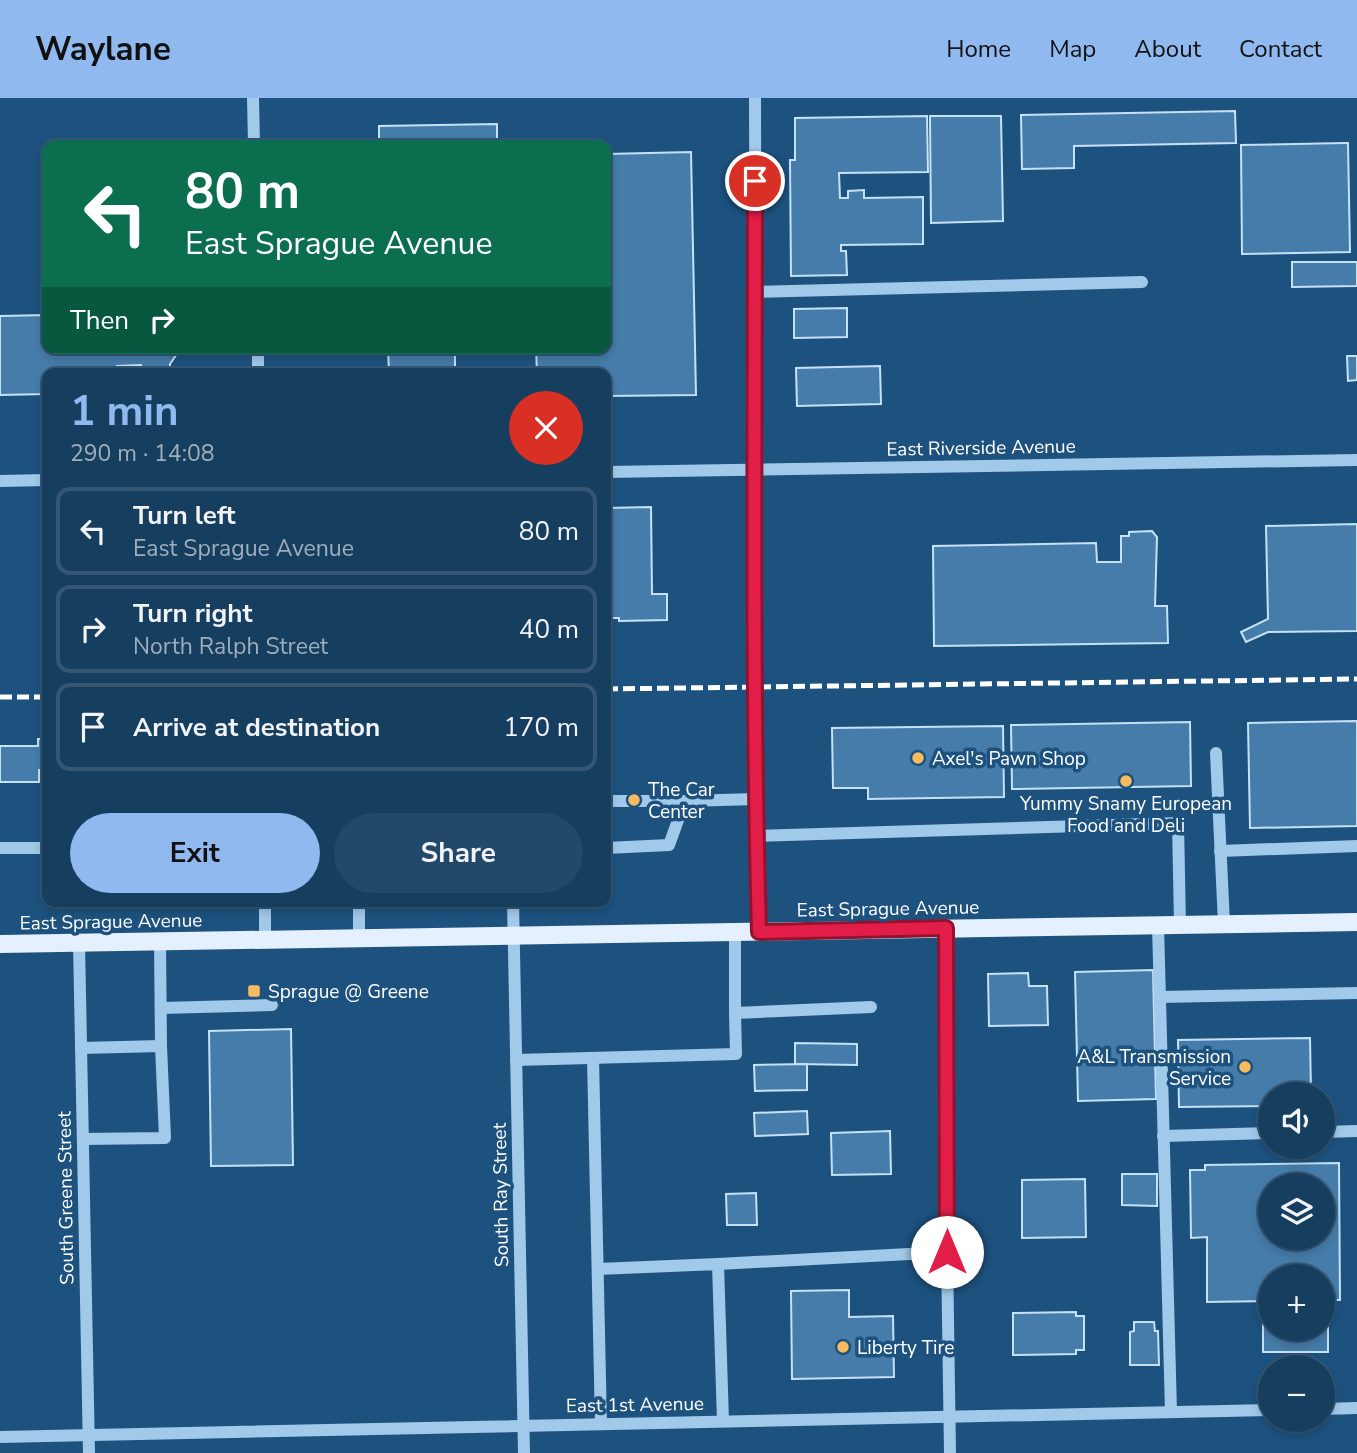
<!DOCTYPE html>
<html lang="en">
<head>
<meta charset="utf-8">
<style>
  :root { --surface:#163e5f; --page:#234968; --text:#f1f3f6; --muted:#9eaebd; --line:#355774; --accent:#90b9f0 }
  body { margin:0; font-family:"Nunito Sans",sans-serif; background:var(--page); color:var(--text); height:100vh; display:flex; flex-direction:column; font-size:26px; white-space:nowrap }
  * { box-sizing:border-box; margin:0 }
  p { font-size:23px; color:var(--muted) }
  .icon { flex:none; width:38px; height:38px; fill:none; stroke:currentColor; stroke-width:2; stroke-linecap:round; stroke-linejoin:round }
  .map { position:relative; flex:1; overflow:hidden }
  .side { position:absolute; left:42px; top:270px; width:569px; height:539px; display:flex; flex-direction:column; background:var(--surface); border-radius:14px; box-shadow:0 4px 10px #0003,0 0 0 2px var(--line) }
  .side>* { flex:none }
  .banner { position:absolute; left:42px; top:42px; width:569px; height:214px; border-radius:14px; box-shadow:0 4px 10px #0003,0 0 0 2px var(--line); background:#0b6e4f; color:#fff; overflow:hidden }
  .tools { position:absolute; left:1258px; top:984px; display:grid; gap:14px }
  .tools a { display:grid; place-items:center; width:77px; height:77px; border-radius:50%; background:var(--surface); box-shadow:0 4px 10px #0003,0 0 0 2px var(--line); font-size:35px }
  .pin { position:absolute; display:grid; place-items:center; width:60px; height:60px; color:#fff; margin:-30px; border:4px solid #fff; border-radius:50%; box-shadow:0 2px 7px #0007 }
  .me { position:absolute; width:77px; margin:-38px; rotate:0deg; stroke-linejoin:round; filter:drop-shadow(0 0 5px #0008) }
  .turn { display:flex; align-items:center; gap:24px; height:147px; padding:0 28px; font-size:32px }
  .turn .icon { width:91px; height:91px; stroke-width:2.5 }
  .turn b { display:block; font-size:49px; line-height:60px }
  .then { display:flex; align-items:center; height:66px; padding:0 28px; background:#0003; gap:14px; font-size:26px }
  .round { display:grid; place-items:center; flex:none; width:74px; height:74px; border-radius:37px; background:var(--page) }
  .headline { display:flex; align-items:center; justify-content:space-between; height:119px; padding:0 28px }
  h1 { font-size:42px; font-weight:700; line-height:52px; color:var(--accent) }
  .action { display:flex; gap:14px; margin-top:auto; padding:14px 28px }
  .action a { flex:1; height:80px; border-radius:42px; background:var(--accent); color:#111; font-size:28px; font-weight:700; line-height:80px; text-align:center }
  .action a+a { background:var(--page); color:var(--text) }
  ul { padding:0; list-style:none }
  li { display:flex; align-items:center; gap:21px; height:88px; margin:0 14px 10px; padding:0 14px; border:4px solid var(--line); border-radius:14px }
  li div { flex:1 }
  li b { display:block; font-size:26px }
  li em { font-style:normal }
  header { display:flex; align-items:center; gap:42px; box-sizing:border-box; height:98px; padding:0 35px; background:var(--accent); color:#111 }
  header strong { font-size:33px }
  nav { display:flex; gap:38px; margin-inline-start:auto; font-size:24px }
  .map>svg:first-child { display:block }
  .building { fill:#457ca9; stroke:#c5e1f7; stroke-width:2; fill-rule:evenodd }
  .lines { fill:none; stroke-linecap:round; stroke-linejoin:round }
  .minor { stroke:#a1c9e9; stroke-width:12 }
  .major { stroke:#e4f0fe; stroke-width:18 }
  .rail { stroke:#fff; stroke-width:5; stroke-dasharray:12 5; stroke-linecap:butt }
  .route-casing { stroke:#92132f; stroke-width:18 }
  .route { stroke:#e11d48; stroke-width:12 }
  .poi-dot { fill:#f8bc5f; stroke:#1d527f; stroke-width:2.5 }
  .labels { text-anchor:middle; stroke-width:7; stroke-linejoin:round; paint-order:stroke }
  .street-label { font-size:19px; fill:#fff; stroke:#1d527f }
  .poi-label { font-size:19px; fill:#fff; stroke:#1d527f; text-anchor:start }
</style>
</head>
<body>
<header>
<strong>Waylane</strong>
<nav><a>Home</a><a>Map</a><a>About</a><a>Contact</a></nav>
</header>
<div class="map">
<svg width="1357" height="1355" viewBox="0 0 1357 1355">
  <rect width="100%" height="100%" fill="#1d527f"/>
  <g class="building">
    <path d="M1235,13l1,32 -162,3v22l-52,1 -1,-54z"/>
    <path d="M927,18l1,56 -89,1 1,25h8v-7l16,-1v8l59,-1v47l-82,1v6h5l1,24 -56,1 -1,-116h5v-42z"/>
    <path d="M930,18h71l2,105 -72,2z"/>
    <path d="M497,26v21h-118v-19z"/>
    <path d="M1345,45h3l2,109 -108,2 -1,-109z"/>
    <path d="M691,54l5,243 -90,1v-23h-69l-1,-25h70v-194z"/>
    <path d="M1292,164h65v24l-65,1z"/>
    <path d="M847,210v29l-53,1v-29z"/>
    <path d="M47,217v33h134l-11,16v9h-29v-8l-24,1v7h-70v21l-47,1v-79z"/>
    <path d="M388,250h67v25h-66z"/>
    <path d="M1347,258h10v24l-9,1z"/>
    <path d="M880,268l1,38 -84,2 -1,-38z"/>
    <path d="M651,409l1,87h15v26l-48,1v-3h-13v-110z"/>
    <path d="M1357,426v107l-89,1 -22,10 -5,-10 27,-13 -2,-93z"/>
    <path d="M1152,433l5,6 -2,69h12l1,37 -234,3 -1,-100 163,-3 1,19h24v-26h8v-4z"/>
    <path d="M1357,623v105l-107,2 -2,-105z"/>
    <path d="M1190,624l1,64 -179,3 -1,-64z"/>
    <path d="M1003,628l1,71 -136,2v-11h-35l-1,-60z"/>
    <path d="M38,641h9v31h-8v12h-39v-36h38z"/>
    <path d="M1153,872l3,129 -78,2 -3,-129z"/>
    <path d="M1028,875l1,13h18l1,39 -59,1 -1,-52z"/>
    <path d="M291,931l2,136 -82,1 -2,-135z"/>
    <path d="M1310,940l1,56h-41v12l-91,1 -1,-67z"/>
    <path d="M795,945l62,1v21l-62,-1z"/>
    <path d="M807,966v26l-52,1 -1,-26z"/>
    <path d="M807,1013l1,23 -53,2 -1,-23z"/>
    <path d="M890,1033l1,43 -59,1 -1,-42z"/>
    <path d="M1339,1065l1,137h-17v-24h-53v25l-63,1v-65l-16,1 -1,-68h15v-5zM1270,1087h53v52h-53z"/>
    <path d="M1122,1076h35v32l-35,-1z"/>
    <path d="M1085,1081l1,58 -64,1v-58z"/>
    <path d="M756,1095l1,32h-30l-1,-31z"/>
    <path d="M849,1192v27l44,-1 1,61 -102,2 -1,-88z"/>
    <path d="M1263,1212h7v18h53v-18h5v42h-65z"/>
    <path d="M1076,1214v4h8v34h-8v4l-63,1v-42z"/>
    <path d="M1134,1224h20l1,9h3l1,34h-29v-33l4,-1z"/>
  </g>
  <g class="lines">
    <g class="minor">
      <path d="M253,0l1,47"/>
      <path d="M755,0l1,372 -3,217 6,245"/>
      <path d="M756,194l386,-10"/>
      <path d="M258,250v25"/>
      <path d="M606,374l751,-12"/>
      <path d="M0,383l47,-1"/>
      <path d="M1216,655l8,171"/>
      <path d="M606,703h79"/>
      <path d="M756,738l422,-13 2,102"/>
      <path d="M0,750h47"/>
      <path d="M606,750l63,-3 16,-44 71,-2"/>
      <path d="M1220,753l137,-5"/>
      <path d="M265,803v37"/>
      <path d="M359,803v37"/>
      <path d="M513,803l11,552"/>
      <path d="M1158,827l13,487"/>
      <path d="M945,830l2,324 3,201"/>
      <path d="M735,834v81l136,-6"/>
      <path d="M160,843l1,105"/>
      <path d="M79,845l10,510"/>
      <path d="M1160,899l197,-4"/>
      <path d="M161,910l111,-3"/>
      <path d="M81,950l80,-2 4,92 -82,1"/>
      <path d="M593,960l8,366"/>
      <path d="M516,962l220,-6 -1,-41"/>
      <path d="M1323,1034l34,-1"/>
      <path d="M1163,1038l107,-3"/>
      <path d="M718,1166l229,-12"/>
      <path d="M598,1171l120,-5 5,157"/>
      <path d="M1323,1311l34,-1"/>
      <path d="M0,1339l1270,-27"/>
    </g>
    <path class="major" d="M0,846l1357,-22"/>
    <g class="rail">
      <path d="M606,591l751,-10"/>
      <path d="M0,599h47"/>
    </g>
  </g>
  <g class="lines">
    <g class="route-casing">
      <path id="route" d="M755,83c0,250 -3,501 4,751l187,-4 1,324"/>
    </g>
    <use href="#route" class="route"/>
  </g>
  <g class="poi-dot">
    <circle cx="918" cy="660" r="7"/>
    <circle cx="1126" cy="683" r="7"/>
    <circle cx="634" cy="702" r="7"/>
    <rect x="247" y="886" width="14" height="14" rx="3.5"/>
    <circle cx="1245" cy="969" r="7"/>
    <circle cx="843" cy="1249" r="7"/>
  </g>
  <g class="labels">
    <g class="street-label">
      <text transform="translate(981 349) rotate(-1)" y="7">East Riverside Avenue</text>
      <text transform="translate(888 810) rotate(-1)" y="7">East Sprague Avenue</text>
      <text transform="translate(111 823) rotate(-1)" y="7">East Sprague Avenue</text>
      <text transform="translate(500 1097) rotate(-91)" y="7">South Ray Street</text>
      <text transform="translate(65 1100) rotate(-91)" y="7">South Greene Street</text>
      <text transform="translate(635 1306) rotate(-1)" y="7">East 1st Avenue</text>
    </g>
    <g class="poi-label">
      <text x="932" y="667">Axel's Pawn Shop</text>
      <text x="648" y="698">The Car<tspan x="648" dy="22">Center</tspan></text>
      <text x="1126" y="712" text-anchor="middle">Yummy Snamy European<tspan x="1126" dy="22">Food and Deli</tspan></text>
      <text x="268" y="900">Sprague @ Greene</text>
      <text x="1231" y="965" text-anchor="end">A&amp;L Transmission<tspan x="1231" dy="22">Service</tspan></text>
      <text x="857" y="1256">Liberty Tire</text>
    </g>
  </g>
</svg>
<div class="tools">
<a><svg class="icon" aria-label="sound" viewBox="0 0 24 24"><path d="M4 9h4l5-4v14l-5-4H4zM17 9q2 3 0 6"/></svg></a>
<a><svg class="icon" aria-label="layers" viewBox="0 0 24 24"><path d="M12 4l9 5-9 5-9-5zM3 14l9 5 9-5"/></svg></a>
<a>+</a>
<a>−</a>
</div>
<div class="pin" style="left:755px;top:83px;background:#d93025"><svg class="icon" aria-label="arrive" viewBox="0 0 24 24"><path d="M6 21V4h12l-3 4 3 4H6"/></svg></div>
<svg class="me" style="left:947px;top:1154px" viewBox="-20 -20 40 40"><circle r="19" fill="#fff"/><path d="M0-13L10 11 0 6-10 11z" fill="#e11d48"/></svg>
<div class="banner">
<div class="turn"><svg class="icon" aria-label="left" viewBox="0 0 24 24"><path d="M17 20v-9H6M10 6l-5 5 5 5"/></svg><div><b>80 m</b>East Sprague Avenue</div></div>
<div class="then">Then<svg class="icon" aria-label="right" viewBox="0 0 24 24"><path d="M7 20v-9h11M14 6l5 5-5 5"/></svg></div>
</div>
<section class="side">
<div class="headline"><div><h1>1 min</h1><p>290 m · 14:08</p></div><a class="round" style="background:#d93025;color:#fff"><svg class="icon" aria-label="close" viewBox="0 0 24 24"><path d="M6 6l12 12M18 6L6 18"/></svg></a></div>
<ul>
<li><svg class="icon" aria-label="left" viewBox="0 0 24 24"><path d="M17 20v-9H6M10 6l-5 5 5 5"/></svg><div><b>Turn left</b><p>East Sprague Avenue</p></div><em>80 m</em></li>
<li><svg class="icon" aria-label="right" viewBox="0 0 24 24"><path d="M7 20v-9h11M14 6l5 5-5 5"/></svg><div><b>Turn right</b><p>North Ralph Street</p></div><em>40 m</em></li>
<li><svg class="icon" aria-label="arrive" viewBox="0 0 24 24"><path d="M6 21V4h12l-3 4 3 4H6"/></svg><div><b>Arrive at destination</b></div><em>170 m</em></li>
</ul>
<div class="action"><a>Exit</a><a>Share</a></div>
</section>
</div>
</body>
</html>
